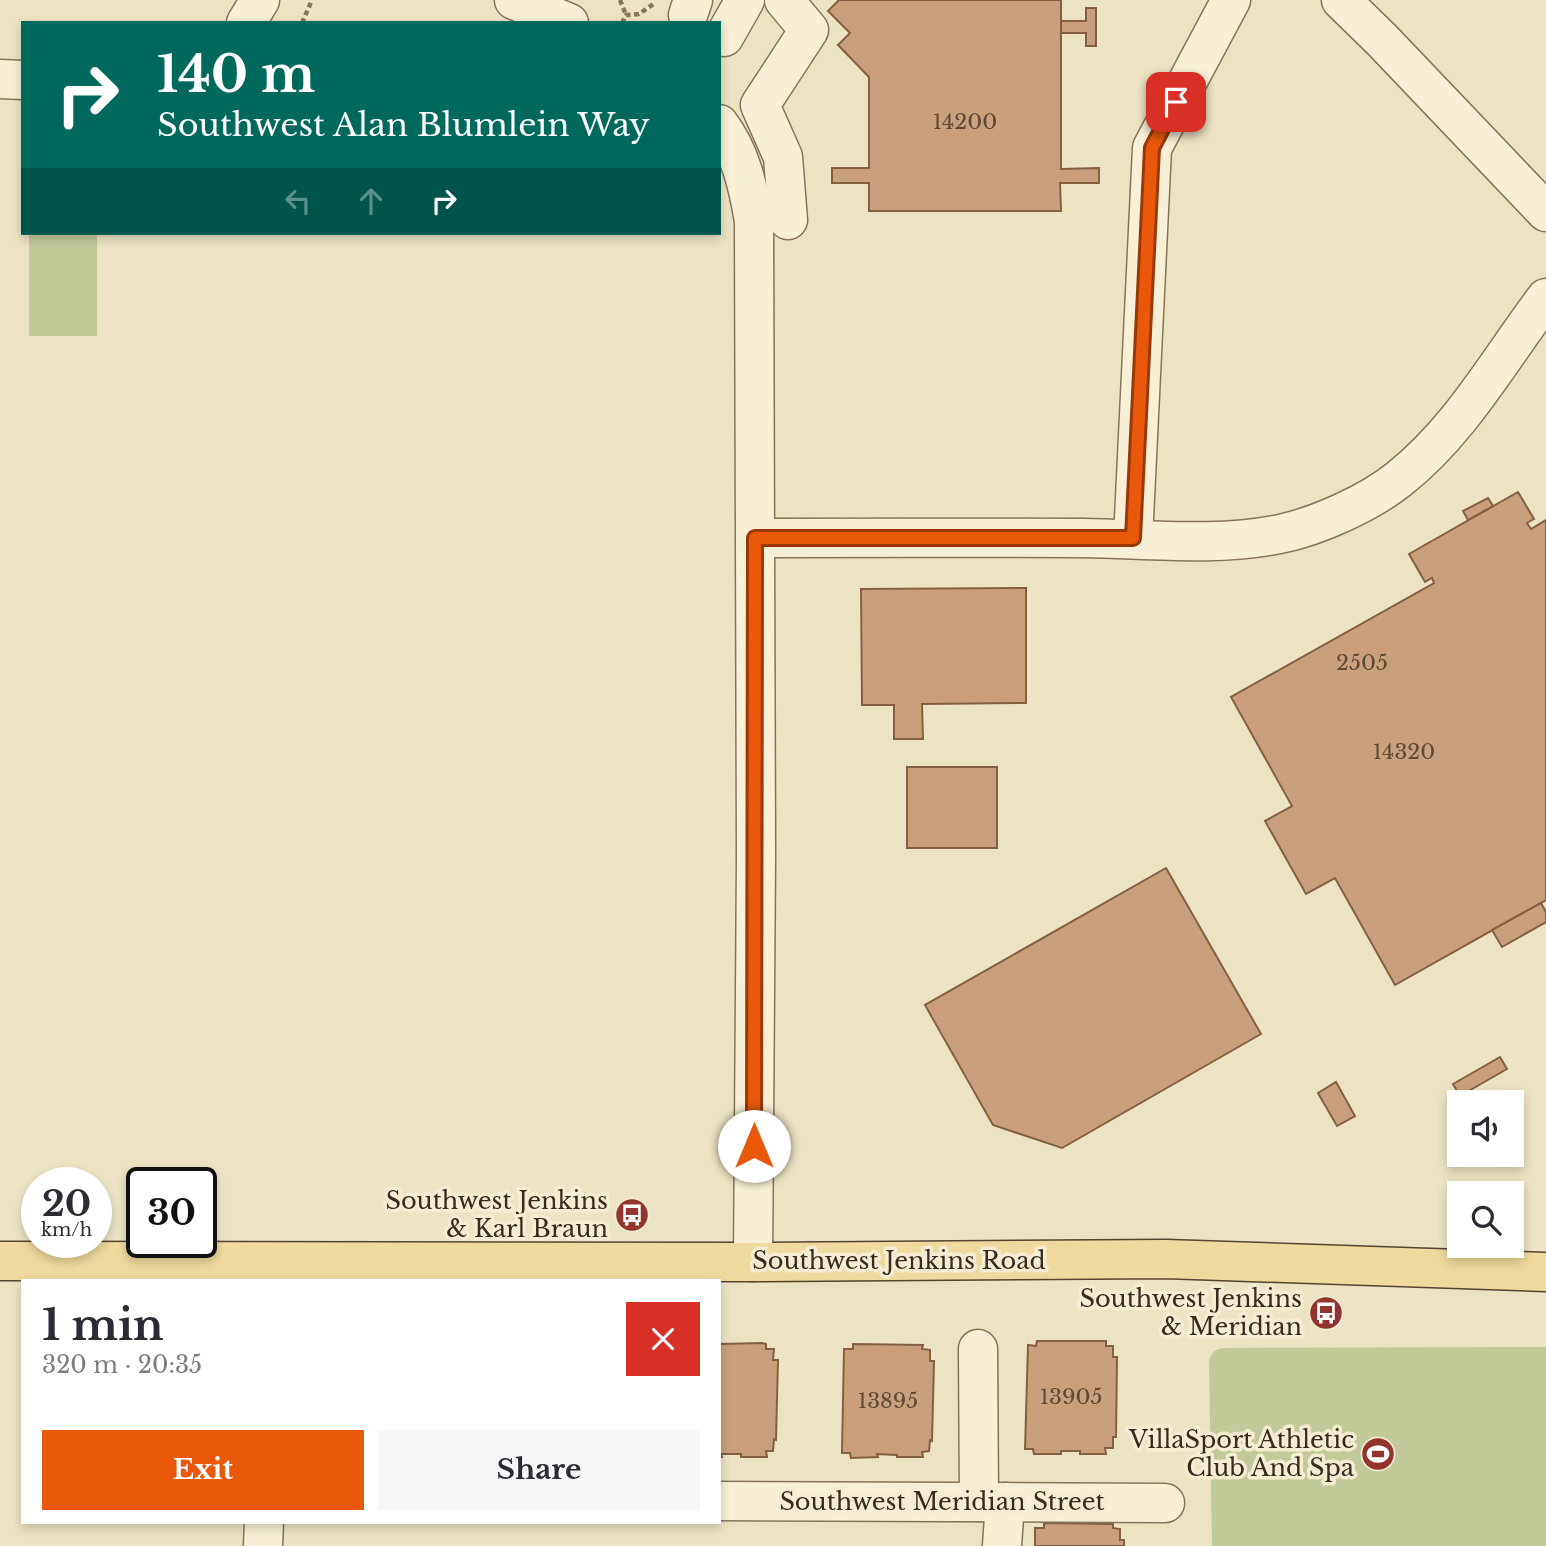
<!DOCTYPE html>
<html lang="en">
<head>
<meta charset="utf-8">
<style>
  :root { --surface:#fff; --page:#f7f7f7; --text:#2b2b33; --muted:#7c7c81; --accent:#ea580c }
  body { margin:0; font-family:"Libre Baskerville",serif; background:var(--page); color:var(--text); height:100vh; display:flex; flex-direction:column; font-size:26px; white-space:nowrap }
  * { box-sizing:border-box; margin:0 }
  p { font-size:23px; color:var(--muted) }
  .icon { flex:none; width:38px; height:38px; fill:none; stroke:currentColor; stroke-width:2; stroke-linecap:round; stroke-linejoin:round }
  .map { position:relative; flex:1; overflow:hidden }
  .drawer { position:absolute; left:21px; top:1279px; width:700px; height:245px; display:flex; flex-direction:column; background:var(--surface); border-radius:0px; box-shadow:0 4px 10px #0003 }
  .drawer>* { flex:none }
  .banner { position:absolute; left:21px; top:21px; width:700px; height:214px; border-radius:0px; box-shadow:0 4px 10px #0003; background:#00695c; color:#fff; overflow:hidden }
  .controls { position:absolute; left:1447px; top:1090px; display:grid; gap:14px }
  .controls a { display:grid; place-items:center; width:77px; height:77px; border-radius:0px; background:var(--surface); box-shadow:0 4px 10px #0003; font-size:35px }
  .speed { position:absolute; left:21px; top:1167px; display:flex; gap:14px; font-size:35px; font-weight:700; text-align:center }
  .speed>* { display:grid; place-content:center; width:91px; height:91px; border-radius:50%; background:var(--surface); box-shadow:0 4px 10px #0003; line-height:1 }
  .speed small { font-size:18px; font-weight:400 }
  .speed .limit { border:4px solid #111; border-radius:10px; background:#fff; color:#111 }
  .pin { position:absolute; display:grid; place-items:center; width:60px; height:60px; color:#fff; margin:-30px; border-radius:14px; box-shadow:0 4px 10px #0006 }
  .me { position:absolute; width:77px; margin:-38px; rotate:0deg; stroke-linejoin:round; filter:drop-shadow(0 0 5px #0008) }
  .turn { display:flex; align-items:center; gap:24px; height:147px; padding:0 21px; font-size:32px }
  .turn .icon { width:91px; height:91px; stroke-width:2.5 }
  .turn b { display:block; font-size:49px; line-height:60px }
  .lanes { display:flex; align-items:center; height:66px; padding:0 21px; background:#0003; justify-content:center; gap:35px; direction:ltr }
  .lanes .off { opacity:.35 }
  .round { display:grid; place-items:center; flex:none; width:74px; height:74px; border-radius:0px; background:var(--page) }
  .head { display:flex; align-items:center; justify-content:space-between; height:119px; padding:0 21px }
  h1 { font-size:42px; font-weight:800; line-height:52px }
  .primary-button { display:flex; gap:14px; margin-top:auto; padding:14px 21px }
  .primary-button a { flex:1; height:80px; border-radius:0px; background:var(--accent); color:#fff; font-size:28px; font-weight:800; line-height:80px; text-align:center }
  .primary-button a+a { background:var(--page); color:var(--text) }
  .map>svg:first-child { display:block }
  .green { fill:#c1ca98 }
  .building { fill:#c9a07b; stroke:#846042; stroke-width:2 }
  .lines { fill:none; stroke-linecap:round; stroke-linejoin:round }
  .minor-casing { stroke:#86755b; stroke-width:41 }
  .major-casing { stroke:#54432f; stroke-width:41 }
  .path { stroke:#86755b; stroke-width:4.5; stroke-dasharray:5 3.5; stroke-linecap:butt }
  .minor { stroke:#f7f0d7; stroke-width:38 }
  .major { stroke:#eeda9d; stroke-width:38 }
  .route-casing { stroke:#983908; stroke-width:18 }
  .route { stroke:#ea580c; stroke-width:12 }
  .labels { text-anchor:middle; stroke-width:7; stroke-linejoin:round; paint-order:stroke }
  .number-label { font-size:21px; fill:#5c4936 }
  .poi-label { font-size:24px; fill:#372c1f; stroke:#f4edd3; text-anchor:end }
  .street-label { font-size:24px; fill:#372c1f; stroke:#f4edd3 }
</style>
</head>
<body>
<div class="map">
<svg width="1546" height="1546" viewBox="0 0 1546 1546">
  <rect width="100%" height="100%" fill="#ece3c4"/>
  <g class="green">
    <rect x="29" y="233" width="68" height="103"/>
    <path d="M1546,1347v199h-334l-3,-185c2,-8 5,-11 13,-13z"/>
  </g>
  <g class="building">
    <path d="M839,0h222v169l38,-1v15h-39l1,28h-192v-28h-37v-15h37v-91l-31,-32 12,-12 -22,-22z"/>
    <path d="M1086,8h10v38h-10v-13h-25v-12h25z"/>
    <path d="M1518,492l16,27 -7,4 4,6 15,-9v380l-151,85 -60,-107 -29,16 -41,-73 27,-15 -61,-109 203,-114 -2,-5 -7,4 -16,-28z"/>
    <path d="M1488,498l5,8 -25,14 -5,-9z"/>
    <path d="M1026,588v115l-104,1 1,35h-29v-34h-32l-1,-116z"/>
    <rect x="907" y="767" width="90" height="81"/>
    <path d="M1166,868l95,166 -199,114 -69,-23 -68,-120z"/>
    <path d="M1541,903l5,9v10l-44,25 -10,-17z"/>
    <path d="M1500,1057l7,12 -47,27 -7,-12z"/>
    <path d="M1336,1082l19,34 -18,10 -19,-33z"/>
    <path d="M1037,1341h69v5h7v11h4l-1,80h-3v11h-8l1,6h-26v-3h-19v3h-27l-1,-5h-8l3,-104 8,1z"/>
    <path d="M762,1343l4,1v5h8l-1,11h5l-2,80 -2,-1 -1,12h-7l1,6h-26v-3h-20l1,3h-3v-113z"/>
    <path d="M853,1344l70,1 -1,4 8,1v11h4l-2,80 -2,-1 -1,11 -7,1 1,5h-26v-2l-20,-1 1,3 -27,1 -1,-5h-8l2,-104h9z"/>
    <path d="M1044,1523l69,1v4l7,1v11h4v6h-89v-18h9z"/>
  </g>
  <g class="lines">
    <g class="minor-casing">
      <g id="minor">
        <path d="M514,0l55,23"/>
        <path d="M784,0l25,30 -49,75 23,52 5,63"/>
        <path d="M1341,0l41,40 164,172"/>
        <path d="M688,15l5,-15"/>
        <path d="M246,23l14,-23"/>
        <path d="M724,37l21,-37"/>
        <path d="M0,79l23,1"/>
        <path d="M719,124c22,29 29,62 35,97l2,636 -3,405"/>
        <path d="M756,538c109,0 219,-1 328,0 65,1 132,9 196,-4 38,-8 89,-31 119,-55 62,-49 100,-119 147,-181"/>
        <path d="M1133,539l19,-391 79,-148"/>
        <path d="M978,1349l1,153"/>
        <path d="M719,1501l446,2"/>
        <path d="M263,1546l1,-24"/>
        <path d="M1002,1546l3,-44"/>
      </g>
    </g>
    <g class="major-casing">
      <path id="major" d="M0,1261l753,1 413,-3 380,13"/>
    </g>
    <g class="path">
      <path d="M620,0l6,15"/>
      <path d="M302,23l10,-23"/>
      <path d="M622,23l4,-8 13,-1 16,-11"/>
    </g>
    <use href="#minor" class="minor"/>
    <use href="#major" class="major"/>
  </g>
  <g class="lines">
    <g class="route-casing">
      <path id="route" d="M754,1146l1,-608h378l19,-390 24,-46"/>
    </g>
    <use href="#route" class="route"/>
  </g>
  <defs>
    <g id="bus-disc" transform="scale(1.75)"><circle r="9.5" fill="#93332d" stroke="#f4edd3"/><path d="M-5-6H5V4H4V6H2V4H-2V6H-4V4H-5ZM-3.5-4V0h7V-4ZM-3.5 1.2v1.5H-2V1.2ZM2 1.2v1.5H3.5V1.2Z" fill="#fff"/></g>
    <g id="stadium-disc" transform="scale(1.75)"><circle r="9.5" fill="#93332d" stroke="#f4edd3"/><path d="M0-5a6.5 5 0 1 0 0 10a6.5 5 0 1 0 0-10ZM-3.5-1.8h7v3.6h-7Z" fill="#fff"/></g>
  </defs>
  <g fill-rule="evenodd">
    <use href="#bus-disc" x="632" y="1215"/>
    <use href="#bus-disc" x="1326" y="1313"/>
    <use href="#stadium-disc" x="1378" y="1454"/>
  </g>
  <g class="labels">
    <g class="number-label">
      <text x="965" y="129">14200</text>
      <text x="1362" y="670">2505</text>
      <text x="1404" y="759">14320</text>
      <text x="1071" y="1404">13905</text>
      <text x="888" y="1408">13895</text>
    </g>
    <g class="poi-label">
      <text x="608" y="1209">Southwest Jenkins<tspan x="608" dy="28">&amp; Karl Braun</tspan></text>
      <text x="1302" y="1307">Southwest Jenkins<tspan x="1302" dy="28">&amp; Meridian</tspan></text>
      <text x="1354" y="1448">VillaSport Athletic<tspan x="1354" dy="28">Club And Spa</tspan></text>
    </g>
    <g class="street-label">
      <text x="899" y="1269">Southwest Jenkins Road</text>
      <text x="942" y="1510">Southwest Meridian Street</text>
    </g>
  </g>
</svg>
<div class="controls">
<a><svg class="icon" aria-label="sound" viewBox="0 0 24 24"><path d="M4 9h4l5-4v14l-5-4H4zM17 9q2 3 0 6"/></svg></a>
<a><svg class="icon" aria-label="search" viewBox="0 0 24 24"><circle cx="10" cy="10" r="6"/><path d="M15 15l6 6"/></svg></a>
</div>
<div class="speed"><div>20<small>km/h</small></div><div class="limit">30</div></div>
<div class="pin" style="left:1176px;top:102px;background:#d93025"><svg class="icon" aria-label="arrive" viewBox="0 0 24 24"><path d="M6 21V4h12l-3 4 3 4H6"/></svg></div>
<svg class="me" style="left:754px;top:1146px" viewBox="-20 -20 40 40"><circle r="19" fill="#fff"/><path d="M0-13L10 11 0 6-10 11z" fill="#ea580c"/></svg>
<div class="banner">
<div class="turn"><svg class="icon" aria-label="right" viewBox="0 0 24 24"><path d="M7 20v-9h11M14 6l5 5-5 5"/></svg><div><b>140 m</b>Southwest Alan Blumlein Way</div></div>
<div class="lanes"><svg class="icon off" aria-label="left" viewBox="0 0 24 24"><path d="M17 20v-9H6M10 6l-5 5 5 5"/></svg><svg class="icon off" aria-label="ahead" viewBox="0 0 24 24"><path d="M12 20V5M6 11l6-6 6 6"/></svg><svg class="icon" aria-label="right" viewBox="0 0 24 24"><path d="M7 20v-9h11M14 6l5 5-5 5"/></svg></div>
</div>
<section class="drawer">
<div class="head"><div><h1>1 min</h1><p>320 m · 20:35</p></div><a class="round" style="background:#d93025;color:#fff"><svg class="icon" aria-label="close" viewBox="0 0 24 24"><path d="M6 6l12 12M18 6L6 18"/></svg></a></div>
<div class="primary-button"><a>Exit</a><a>Share</a></div>
</section>
</div>
</body>
</html>
